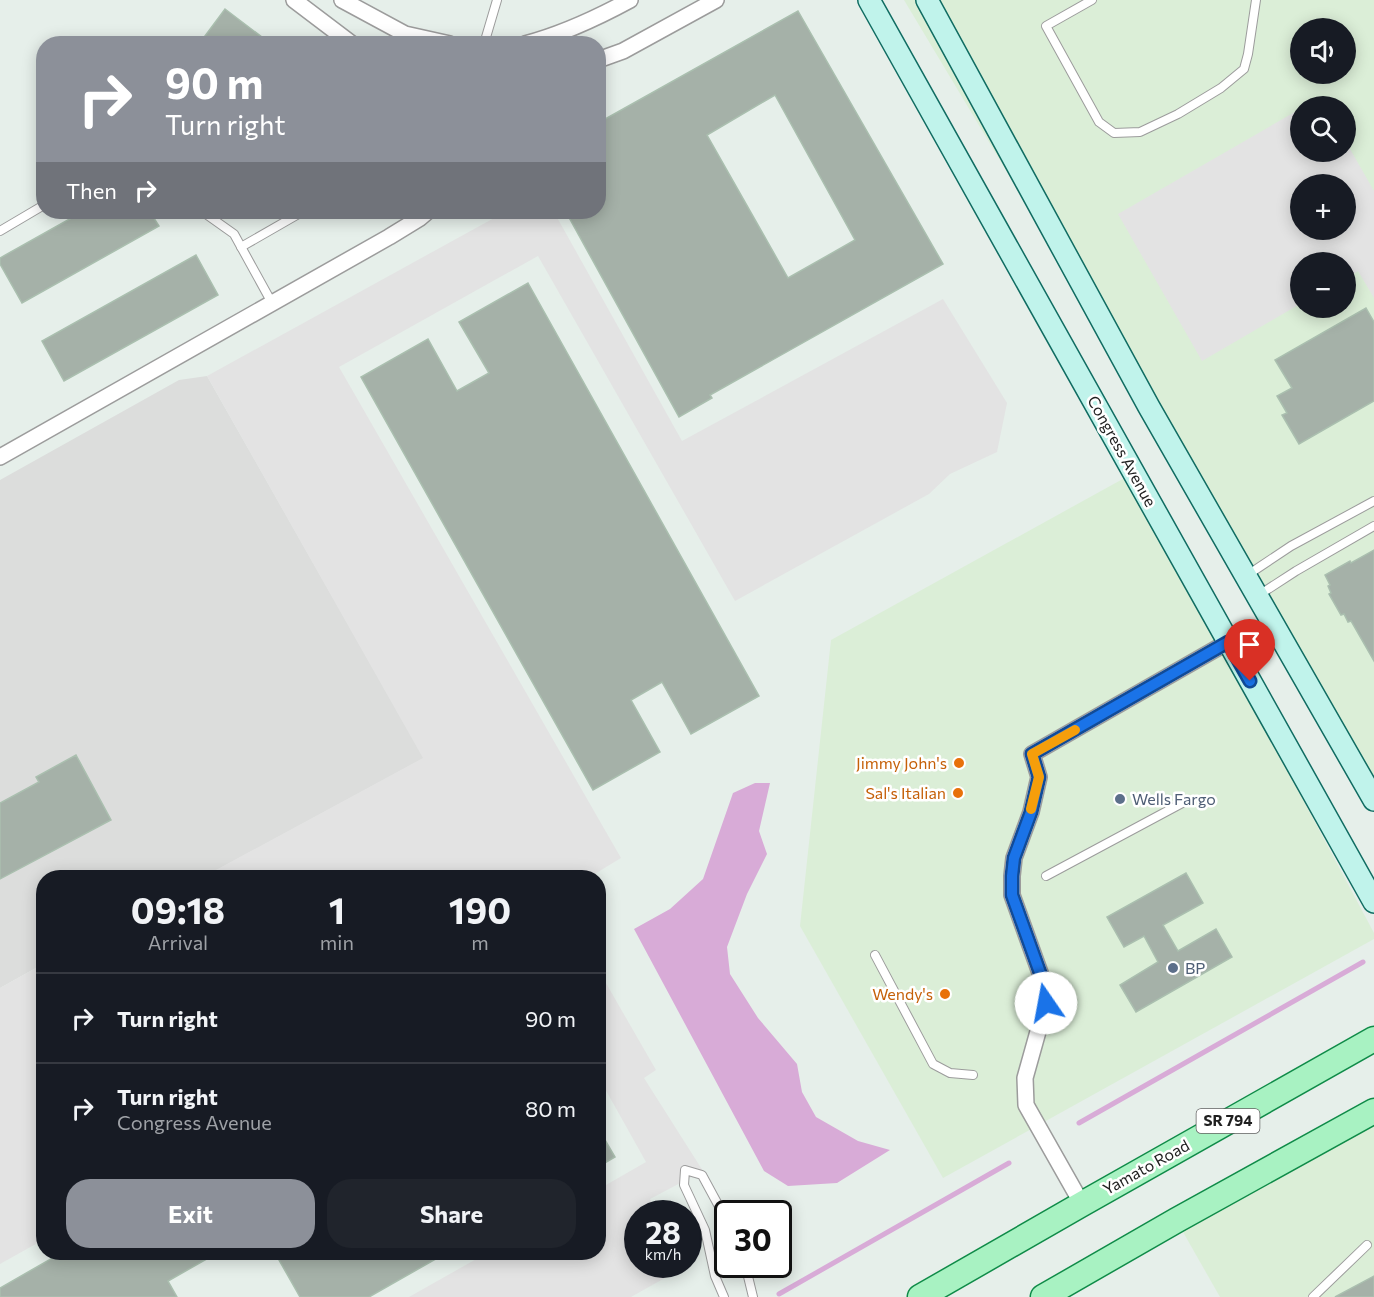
<!DOCTYPE html>
<html lang="en">
<head>
<meta charset="utf-8">
<style>
  :root { --surface:#171b24; --page:#20242c; --text:#f1f3f6; --muted:#9ea1a6; --line:#363941; --accent:#8c9099 }
  body { margin:0; font-family:Commissioner,sans-serif; background:var(--page); color:var(--text); height:100vh; display:flex; flex-direction:column; font-size:22px; white-space:nowrap }
  * { box-sizing:border-box; margin:0 }
  p { font-size:20px; color:var(--muted) }
  .icon { flex:none; width:33px; height:33px; fill:none; stroke:currentColor; stroke-width:2; stroke-linecap:round; stroke-linejoin:round }
  .map { position:relative; flex:1; overflow:hidden }
  .sheet { position:absolute; left:36px; top:870px; width:570px; height:390px; display:flex; flex-direction:column; background:var(--surface); border-radius:24px; box-shadow:0 3px 15px #0003 }
  .sheet>* { flex:none }
  .hud { position:absolute; left:36px; top:36px; width:570px; height:183px; border-radius:24px; box-shadow:0 3px 15px #0003; background:#8c9099; color:#fff; overflow:hidden }
  .tools { position:absolute; left:1290px; top:18px; display:grid; gap:12px }
  .tools a { display:grid; place-items:center; width:66px; height:66px; border-radius:50%; background:var(--surface); box-shadow:0 3px 15px #0003; font-size:30px }
  .speed { position:absolute; left:624px; top:1200px; display:flex; gap:12px; font-size:30px; font-weight:700; text-align:center }
  .speed>* { display:grid; place-content:center; width:78px; height:78px; border-radius:50%; background:var(--surface); box-shadow:0 3px 15px #0003; line-height:1 }
  .speed small { font-size:15px; font-weight:400 }
  .speed .limit { border:3px solid #111; border-radius:9px; background:#fff; color:#111 }
  .pin { position:absolute; display:grid; place-items:center; width:51px; height:51px; color:#fff; margin:-62px -26px; border-radius:50% 50% 50% 0; rotate:-45deg; box-shadow:0 0 6px #0007 }
  .pin .icon { rotate:45deg }
  .me { position:absolute; width:66px; margin:-33px; rotate:348deg; stroke-linejoin:round; filter:drop-shadow(0 0 4px #0008) }
  .turn { display:flex; align-items:center; gap:21px; height:126px; padding:0 30px; font-size:27px }
  .turn .icon { width:78px; height:78px; stroke-width:2.5 }
  .turn b { display:block; font-size:42px; line-height:51px }
  .then { display:flex; align-items:center; height:57px; padding:0 30px; background:#0003; gap:12px; font-size:22px }
  .eta { display:flex; justify-content:space-evenly; align-items:center; height:102px; text-align:center }
  .eta b { font-size:36px; font-weight:700; line-height:42px }
  .button { display:flex; gap:12px; margin-top:auto; padding:12px 30px }
  .button a { flex:1; height:69px; border-radius:24px; background:var(--accent); color:#fff; font-size:24px; font-weight:700; line-height:69px; text-align:center }
  .button a+a { background:var(--page); color:var(--text) }
  ul { padding:0; list-style:none }
  li { display:flex; align-items:center; gap:18px; height:90px; padding:0 30px; border-top:2px solid var(--line) }
  li div { flex:1 }
  li b { display:block; font-size:22px }
  li em { font-style:normal }
  .map>svg:first-child { display:block }
  .residential { fill:#dcdddc }
  .commercial { fill:#dbeed7; fill-rule:evenodd }
  .parking { fill:#e3e3e3; fill-rule:evenodd }
  .water { fill:#d8abd7 }
  .lines { fill:none; stroke-linecap:round; stroke-linejoin:round }
  .stream { stroke:#d8abd7; stroke-width:5 }
  .building { fill:#a5b1a8; stroke:#aabfaf; stroke-width:1.5; fill-rule:evenodd }
  .lane-casing { stroke:#9c9c9c; stroke-width:10 }
  .street-casing { stroke:#9c9c9c; stroke-width:18 }
  .secondary-casing { stroke:#106c62; stroke-width:24 }
  .primary-casing { stroke:#0f8b48; stroke-width:27 }
  .lane { stroke:#fff; stroke-width:8 }
  .street { stroke:#fff; stroke-width:15 }
  .secondary { stroke:#c0f3eb; stroke-width:21 }
  .primary { stroke:#a8f2c2; stroke-width:24 }
  .route-casing { stroke:#114b97; stroke-width:15 }
  .route { stroke:#1a73e8; stroke-width:10 }
  .slow { stroke:#f59e0b; stroke-width:10 }
  .food-dot { fill:#e8710a; stroke:#fff; stroke-width:2 }
  .service-dot { fill:#5c6f8a; stroke:#fff; stroke-width:2 }
  .labels { text-anchor:middle; stroke-width:5; stroke-linejoin:round; paint-order:stroke }
  .shield { fill:#fff; stroke:#626262; stroke-width:1.5 }
  .shield-label { font-size:15px; font-weight:bold; fill:#1f1f1f }
  .street-label { font-size:16px; fill:#1f1f1f; stroke:#fff }
  .food-label { font-size:16px; fill:#c56008; stroke:#fff; text-anchor:end }
  .service-label { font-size:16px; fill:#4e5e75; stroke:#fff; text-anchor:start }
</style>
</head>
<body>
<div class="map">
<svg width="1374" height="1297" viewBox="0 0 1374 1297">
  <rect width="100%" height="100%" fill="#e6efea"/>
  <path class="residential" d="M207,376l217,382 -220,119 -160,1 -1,86 -43,24v-508l179,-100z"/>
  <g class="commercial">
    <path d="M904,0h470v785zM1300,28h46v46h-46zM1300,106h46v46h-46zM1300,184h46v46h-46zM1300,262h46v46h-46z"/>
    <path d="M1130,475l244,458v6l-431,239 -143,-252 31,-286z"/>
    <path d="M1374,1124v173h-154l-37,-65z"/>
  </g>
  <g class="parking">
    <path d="M1300,109v43h46v-10l28,49v107l-16,-27 -12,8v-17h-46v42l-98,57 -84,-147zM1346,184v46h-46v-46z"/>
    <path d="M505,212h49l128,229 261,-142 64,104 -10,49 -47,22 -21,20 -194,107 -197,-345 -199,111 282,491 -33,20 -385,-1 220,-119 -216,-382z"/>
    <path d="M43,964v276l-43,24v-276z"/>
    <path d="M599,971l57,99 -12,8 59,93 -53,28 8,14 -20,1v50l50,1 -57,32h-222l78,-44h29l2,2 4,-3h76l1,-63 47,-27 -47,-84z"/>
  </g>
  <path class="water" d="M755,783h15l-11,48 8,23 -20,40 -20,53 3,27 28,44 39,46 5,28 14,25 42,24 32,9 -53,33 -49,3 -24,-15 -130,-242 36,-20 33,-30 30,-86z"/>
  <g class="lines">
    <g class="stream">
      <path d="M1079,1123l284,-161"/>
      <path d="M779,1294l230,-131"/>
    </g>
  </g>
  <g class="building">
    <path d="M225,9l46,35h-72z"/>
    <path d="M798,11l145,253 -233,131 2,3 -33,19 -113,-205h32v-89zM775,95l80,145 -67,38 -81,-143z"/>
    <path d="M82,212h68l9,14 -137,77 -22,-39v-6z"/>
    <path d="M196,255l22,40 -154,86 -22,-40z"/>
    <path d="M528,283l231,413 -68,38 -29,-52 -31,18 29,52 -67,38 -232,-413 67,-38 29,52 32,-18 -30,-51z"/>
    <path d="M1366,308l8,14v79l-75,43 -17,-29 5,-2 -10,-17 15,-8 -17,-28z"/>
    <path d="M1374,550v111l-23,-40 -3,1 -4,-8 -3,1 -12,-21 2,-1 -3,-7 2,-1 -5,-10 25,-14 1,2z"/>
    <path d="M76,755l35,65 -111,59v-76l39,-21 -3,-5z"/>
    <path d="M1186,873l17,30 -40,22 15,26 38,-22 16,28 -96,55 -16,-27 38,-23 -14,-26 -20,11 -17,-30z"/>
    <path d="M598,1128l17,29 -17,10z"/>
    <path d="M63,1252h156l-51,29 9,16h-177v-9z"/>
    <path d="M292,1252h156l-79,45h-69l-21,-37z"/>
    <path d="M1374,1276v21h-39z"/>
  </g>
  <g class="lines">
    <g class="lane-casing">
      <g id="lane">
        <path d="M1092,0l-46,26 53,96 15,11 26,-1 38,-18 43,-26 23,-19 4,-15 8,-54"/>
        <path d="M484,44l13,-44"/>
        <path d="M203,212l31,22 38,69"/>
        <path d="M0,231l44,-26"/>
        <path d="M241,247l61,-35"/>
        <path d="M1246,576l45,-30 83,-45"/>
        <path d="M1259,595l37,-24 78,-45"/>
        <path d="M1046,876l140,-75"/>
        <path d="M875,955l58,109 17,9 23,2"/>
        <path d="M745,1264l8,33"/>
        <path d="M724,1297l-9,-21 -10,-46 -21,-45 1,-15 17,5 26,48"/>
        <path d="M1313,1297l54,-52"/>
      </g>
    </g>
    <g class="street-casing">
      <g id="street">
        <path d="M294,0l58,44"/>
        <path d="M342,0l63,34 45,10"/>
        <path d="M525,44c38,-10 70,-25 105,-44"/>
        <path d="M598,60l25,-9 93,-51"/>
        <path d="M0,457l389,-220 31,-19 7,-6"/>
        <path d="M1082,1204l-56,-99 -1,-27 21,-75 -3,-22 -31,-86v-19l2,-18 17,-46 8,-35 -7,-23 196,-112"/>
      </g>
    </g>
    <g class="secondary-casing">
      <g id="secondary">
        <path d="M869,0l505,902"/>
        <path d="M927,0l222,407 225,393"/>
      </g>
    </g>
    <g class="primary-casing">
      <g id="primary">
        <path d="M920,1297l162,-93 292,-165"/>
        <path d="M1043,1297l134,-77 197,-109"/>
      </g>
    </g>
    <use href="#lane" class="lane"/>
    <use href="#street" class="street"/>
    <use href="#secondary" class="secondary"/>
    <use href="#primary" class="primary"/>
  </g>
  <g class="lines">
    <g class="route-casing">
      <path id="route" d="M1046,1003l-3,-22 -31,-86v-19l2,-18 17,-46 8,-35 -7,-23 196,-112 22,39"/>
    </g>
    <use href="#route" class="route"/>
    <path class="slow" d="M1031,809l8,-32 -7,-23 43,-24"/>
  </g>
  <g class="food-dot">
    <circle cx="959" cy="763" r="6"/>
    <circle cx="958" cy="793" r="6"/>
    <circle cx="945" cy="994" r="6"/>
  </g>
  <g class="service-dot">
    <circle cx="1120" cy="799" r="6"/>
    <circle cx="1173" cy="968" r="6"/>
  </g>
  <g class="labels">
    <rect class="shield" x="1196.5" y="1109" width="63" height="24" rx="4.5"/>
    <g class="shield-label">
      <text x="1228" y="1126">SR 794</text>
    </g>
    <g class="street-label">
      <text transform="translate(1122 451) rotate(61)" y="6">Congress Avenue</text>
      <text transform="translate(1146 1167) rotate(-29)" y="6">Yamato Road</text>
    </g>
    <g class="food-label">
      <text x="947" y="769">Jimmy John's</text>
      <text x="946" y="799">Sal's Italian</text>
      <text x="933" y="1000">Wendy's</text>
    </g>
    <g class="service-label">
      <text x="1132" y="805">Wells Fargo</text>
      <text x="1185" y="974">BP</text>
    </g>
  </g>
</svg>
<div class="tools">
<a><svg class="icon" aria-label="sound" viewBox="0 0 24 24"><path d="M4 9h4l5-4v14l-5-4H4zM17 9q2 3 0 6"/></svg></a>
<a><svg class="icon" aria-label="search" viewBox="0 0 24 24"><circle cx="10" cy="10" r="6"/><path d="M15 15l6 6"/></svg></a>
<a>+</a>
<a>−</a>
</div>
<div class="speed"><div>28<small>km/h</small></div><div class="limit">30</div></div>
<div class="pin" style="left:1250px;top:681px;background:#d93025"><svg class="icon" aria-label="arrive" viewBox="0 0 24 24"><path d="M6 21V4h12l-3 4 3 4H6"/></svg></div>
<svg class="me" style="left:1046px;top:1003px" viewBox="-20 -20 40 40"><circle r="19" fill="#fff"/><path d="M0-13L10 11 0 6-10 11z" fill="#1a73e8"/></svg>
<div class="hud">
<div class="turn"><svg class="icon" aria-label="right" viewBox="0 0 24 24"><path d="M7 20v-9h11M14 6l5 5-5 5"/></svg><div><b>90 m</b>Turn right</div></div>
<div class="then">Then<svg class="icon" aria-label="right" viewBox="0 0 24 24"><path d="M7 20v-9h11M14 6l5 5-5 5"/></svg></div>
</div>
<section class="sheet">
<div class="eta">
<div><b>09:18</b><p>Arrival</p></div>
<div><b>1</b><p>min</p></div>
<div><b>190</b><p>m</p></div>
</div>
<ul>
<li><svg class="icon" aria-label="right" viewBox="0 0 24 24"><path d="M7 20v-9h11M14 6l5 5-5 5"/></svg><div><b>Turn right</b></div><em>90 m</em></li>
<li><svg class="icon" aria-label="right" viewBox="0 0 24 24"><path d="M7 20v-9h11M14 6l5 5-5 5"/></svg><div><b>Turn right</b><p>Congress Avenue</p></div><em>80 m</em></li>
</ul>
<div class="button"><a>Exit</a><a>Share</a></div>
</section>
</div>
</body>
</html>
